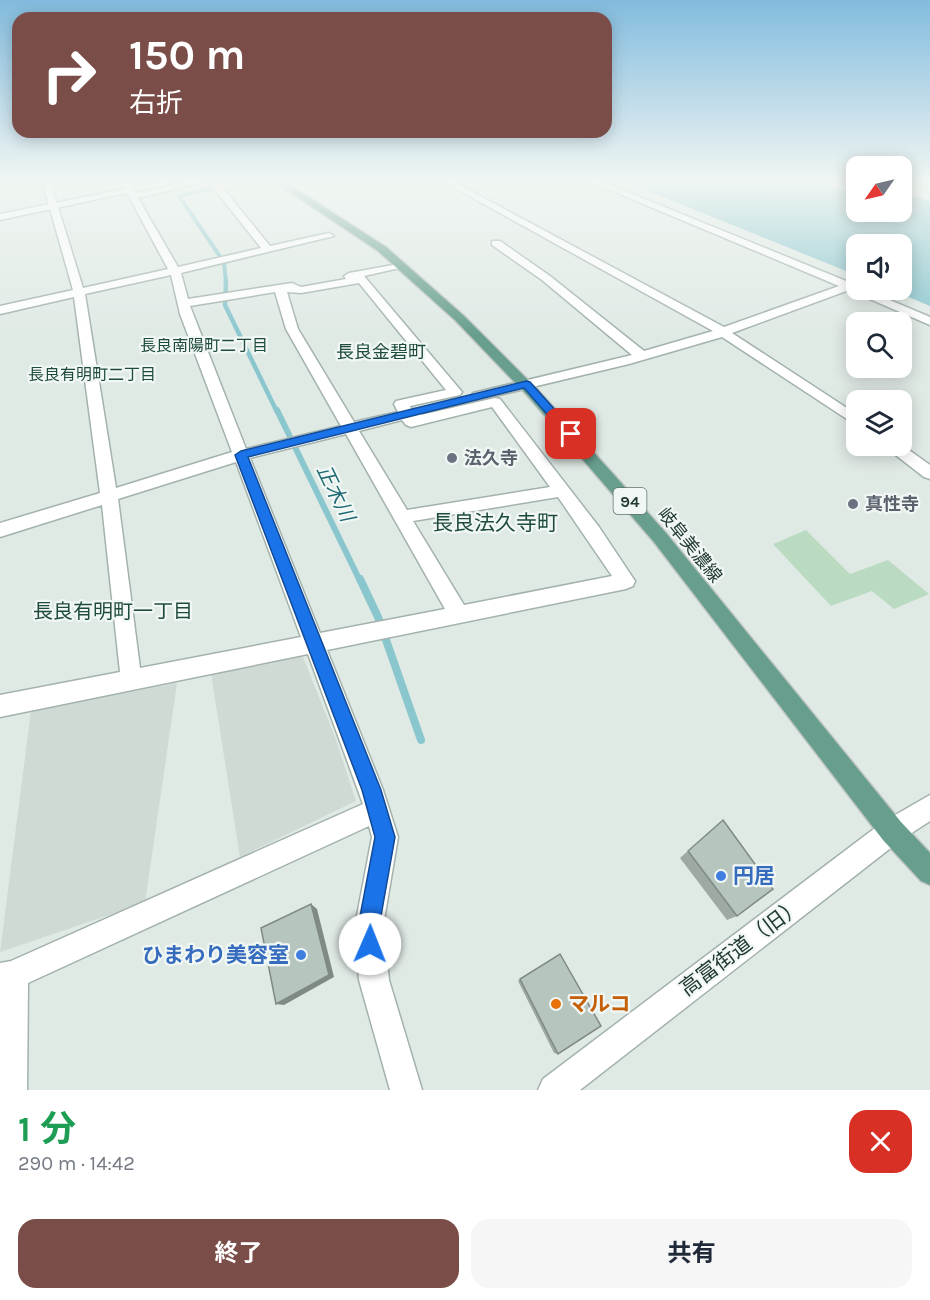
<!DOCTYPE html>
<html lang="ja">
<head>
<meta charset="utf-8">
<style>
  :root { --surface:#fff; --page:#f6f6f7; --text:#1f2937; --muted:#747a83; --accent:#7b4d48 }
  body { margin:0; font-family:Karla,"Noto Sans JP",sans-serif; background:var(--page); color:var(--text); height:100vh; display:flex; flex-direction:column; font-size:22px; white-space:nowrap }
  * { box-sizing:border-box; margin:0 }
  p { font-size:20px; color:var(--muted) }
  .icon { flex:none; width:33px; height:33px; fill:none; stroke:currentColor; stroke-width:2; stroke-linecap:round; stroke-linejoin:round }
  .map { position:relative; height:1090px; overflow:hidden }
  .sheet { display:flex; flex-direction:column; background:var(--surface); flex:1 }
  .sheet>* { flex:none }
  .banner { position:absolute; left:12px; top:12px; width:600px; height:126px; border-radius:18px; box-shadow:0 3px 15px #0003; background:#7b4d48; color:#fff; overflow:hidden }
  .needle { width:39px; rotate:236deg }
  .buttons { position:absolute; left:846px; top:156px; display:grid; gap:12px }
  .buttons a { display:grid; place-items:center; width:66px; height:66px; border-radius:12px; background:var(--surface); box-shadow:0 3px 15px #0003; font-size:30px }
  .pin { position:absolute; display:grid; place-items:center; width:51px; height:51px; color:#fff; margin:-26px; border-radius:12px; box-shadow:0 3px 9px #0006 }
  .me { position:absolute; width:66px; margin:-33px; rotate:1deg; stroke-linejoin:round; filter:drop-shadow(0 0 4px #0008) }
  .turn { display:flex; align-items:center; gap:21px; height:126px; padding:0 18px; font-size:27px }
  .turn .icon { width:78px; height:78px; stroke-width:2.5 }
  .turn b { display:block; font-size:42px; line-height:51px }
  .round { display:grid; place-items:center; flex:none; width:63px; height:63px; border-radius:18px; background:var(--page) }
  .headline { display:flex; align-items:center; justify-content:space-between; height:102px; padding:0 18px }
  h1 { font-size:36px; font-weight:700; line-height:45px; color:#1e9e55 }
  .cta { display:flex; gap:12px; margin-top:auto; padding:12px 18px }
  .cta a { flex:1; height:69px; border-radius:18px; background:var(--accent); color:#fff; font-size:24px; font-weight:700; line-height:69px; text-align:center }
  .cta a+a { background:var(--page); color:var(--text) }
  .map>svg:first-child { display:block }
  .built { fill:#cfdad4 }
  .green { fill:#badbc1 }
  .water { fill:#8ac6ce }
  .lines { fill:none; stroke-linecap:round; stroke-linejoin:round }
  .stream-far3 { stroke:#8ac6ce; stroke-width:4 }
  .stream-far2 { stroke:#8ac6ce; stroke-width:4.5 }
  .stream-far1 { stroke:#8ac6ce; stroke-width:6 }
  .stream { stroke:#8ac6ce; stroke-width:8 }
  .river { fill:#8ac6ce; fill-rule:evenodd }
  .minor-casing { stroke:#a3b2ac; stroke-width:3 }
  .tertiary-casing { stroke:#a3b2ac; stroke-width:3 }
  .primary-casing { stroke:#bdc4c2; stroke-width:3 }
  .minor { fill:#fff; fill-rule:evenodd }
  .tertiary { fill:#fff; fill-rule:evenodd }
  .primary { fill:#679e8d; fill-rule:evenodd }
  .wall { fill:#9da9a3 }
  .shaded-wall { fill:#7f8a85 }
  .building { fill:#b6c5be; stroke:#7f8a85; stroke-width:1.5 }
  .route { fill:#1a73e8; stroke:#114b97; stroke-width:1.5 }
  .worship-dot { fill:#6b7280; stroke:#f1f7f4; stroke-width:2 }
  .shop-dot { fill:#3f7fe0; stroke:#f1f7f4; stroke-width:2 }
  .food-dot { fill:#e8710a; stroke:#f1f7f4; stroke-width:2 }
  .labels { text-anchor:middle; stroke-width:4.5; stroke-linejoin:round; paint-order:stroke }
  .far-neighbourhood-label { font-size:16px; fill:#1f4b3e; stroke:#f1f7f4 }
  .shield { fill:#f1f7f4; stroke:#60736c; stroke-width:1.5 }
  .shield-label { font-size:16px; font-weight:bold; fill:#223a32 }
  .far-quarter-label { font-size:18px; fill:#1f4b3e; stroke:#f1f7f4 }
  .worship-label { font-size:18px; font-weight:bold; fill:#5b616d; stroke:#f1f7f4; text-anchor:start }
  .street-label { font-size:18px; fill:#223a32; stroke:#f1f7f4 }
  .water-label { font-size:20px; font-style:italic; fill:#1f6973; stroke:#f1f7f4 }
  .neighbourhood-label { font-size:20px; fill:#1f4b3e; stroke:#f1f7f4 }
  .quarter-label { font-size:21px; fill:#1f4b3e; stroke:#f1f7f4 }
  .near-shop-label { font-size:21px; font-weight:bold; fill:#366cbe; stroke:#f1f7f4; text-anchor:start }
  .near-street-label { font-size:21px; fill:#223a32; stroke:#f1f7f4 }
  .near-food-label { font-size:21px; font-weight:bold; fill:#c56008; stroke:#f1f7f4; text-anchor:start }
</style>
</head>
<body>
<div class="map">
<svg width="930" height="1090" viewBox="0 0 930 1090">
  <rect width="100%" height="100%" fill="#e0eae5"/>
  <g class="built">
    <path d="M301,652l34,85 21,64 -116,56 -29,-183z"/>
    <path d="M177,683l-32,220 -145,49 31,-241z"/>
  </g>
  <path class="green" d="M806,530l44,44 38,-14 41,34 -35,15 -22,-18 -41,15 -58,-62z"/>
  <path class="water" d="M626,182h193l37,11v19h46v-6l28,8v92l-38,-16h10v-46h-46v31z"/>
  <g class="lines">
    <g class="stream-far3">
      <path d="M213,189l-34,7 42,62"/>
      <path d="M224,263l2,19"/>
    </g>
    <path class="stream-far2" d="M226,280l-1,25 52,107"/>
    <path class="stream-far1" d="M277,410l83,171"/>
    <path class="stream" d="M360,579l18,38 43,123"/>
    <g class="river">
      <path d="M838,182h18v9l-15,-5z"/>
      <path d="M902,193l28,8v13l-28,-9z"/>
    </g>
    <g class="minor-casing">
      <g id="minor">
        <path d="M45,182h8v9l30,97 85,-19 -47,-87h8l6,11 52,-11h16l-65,16 40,69 83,-19 -52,-66h9l52,64 59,-13 5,3 -153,37 7,26 104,-16 9,4 45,-8 -2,-3 5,-3 55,-10v4l-40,9 98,116 -2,3 -50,11 1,3h10l2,3 -2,3 74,-17 5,1 99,128 36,54 -2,5 -7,3 -299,61 56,140 15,47 -15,89 6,54 33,110h-32l-31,-110 -4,-54 17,-89 -3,-11 -341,157 -1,107h-27v-127l11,-2 352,-157 -55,-150 -308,63v-22l120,-23 -18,-167 -102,32v-14l100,-30 -26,-196 -74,17v-8l73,-16 -28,-99zM171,275l9,39 52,138 -116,36 -31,-194zM359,283l87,107 -50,11 -2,3 4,8 -44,10 -56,-93 -11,-37 14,1zM275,292l11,37 55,97 -95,23 -56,-143zM492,407l58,80 -143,23 -48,-79 43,-11 4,5 5,2zM346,434l99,175 -125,24 -70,-175zM236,462l65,175 -161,31 -22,-169zM558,497l54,79 -148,29 -51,-84z"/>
        <path d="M444,182h10l270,145 115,-41 -248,-104h12l253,103v5h10l64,27v8l-81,-35 -117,43 124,81v11l-134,-88 -93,27 -151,36 -5,-1 -2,-3 2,-3 159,-38 -90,-75 -50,-35v-4h8l50,35 94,75 69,-20z"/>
        <path d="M902,445l28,20v14l-6,-2 -40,-31z"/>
        <path d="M930,795v26l-29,19 -321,250h-42l5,-11 340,-257z"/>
      </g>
    </g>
    <g class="tertiary-casing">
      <path id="tertiary" d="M160,182h17l-177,38v-6z"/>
    </g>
    <g class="primary-casing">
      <path id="primary" d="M275,182h10l101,65 77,68 74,74 129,144 235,289 29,31v32l-9,-4 -38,-41 -229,-298 -127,-147 -72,-75 -77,-69z"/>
    </g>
    <use href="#minor" class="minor"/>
    <use href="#tertiary" class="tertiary"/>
    <use href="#primary" class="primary"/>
  </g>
  <g class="wall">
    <path d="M723,820l14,96 -10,4 -47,-62z"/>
    <path d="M520,979l38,75 -4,-1 -36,-72z"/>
  </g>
  <path class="shaded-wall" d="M311,904l6,5 17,68 -50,28 -8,-1z"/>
  <g class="building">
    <path d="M723,820l50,69 -36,27 -49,-65z"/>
    <path d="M311,904l18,71 -53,29 -15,-76z"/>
    <path d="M560,954l41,72 -43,28 -38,-75z"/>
  </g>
  <linearGradient id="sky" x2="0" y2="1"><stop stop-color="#82bbde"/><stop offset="0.54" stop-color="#f1f6f3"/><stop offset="1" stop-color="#f1f6f3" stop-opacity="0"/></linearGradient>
  <rect width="930" height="335" fill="url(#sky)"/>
  <path class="route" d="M526,381l4,1 45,50v5h-8l-43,-49 -276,69 133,333 14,47 -16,90 2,17 -3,8 -8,3 -7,-3 -5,-25 17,-90 -13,-47 -127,-335 6,-4z"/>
  <g class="worship-dot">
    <circle cx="452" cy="458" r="6"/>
    <circle cx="853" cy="504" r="6"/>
  </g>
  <g class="shop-dot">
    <circle cx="721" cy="876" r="6"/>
    <circle cx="301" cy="955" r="6"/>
  </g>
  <circle class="food-dot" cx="556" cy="1004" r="6"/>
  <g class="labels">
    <g class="far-neighbourhood-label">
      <text x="204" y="351">長良南陽町二丁目</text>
      <text x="92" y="380">長良有明町二丁目</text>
    </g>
    <rect class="shield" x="613.5" y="488" width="33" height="26" rx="4.5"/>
    <g class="shield-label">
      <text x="630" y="507">94</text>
    </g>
    <g class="far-quarter-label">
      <text x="381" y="358">長良金碧町</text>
    </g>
    <g class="worship-label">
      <text x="464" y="464">法久寺</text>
      <text x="865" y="510">真性寺</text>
    </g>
    <g class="street-label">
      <text transform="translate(690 545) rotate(51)" y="6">岐阜美濃線</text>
    </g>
    <g class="water-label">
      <text transform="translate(336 493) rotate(64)" y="7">正木川</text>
    </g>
    <g class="neighbourhood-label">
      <text x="113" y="618">長良有明町一丁目</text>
    </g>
    <g class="quarter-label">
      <text x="495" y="530">長良法久寺町</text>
    </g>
    <g class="near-shop-label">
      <text x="733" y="883">円居</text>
      <text x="289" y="962" text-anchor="end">ひまわり美容室</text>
    </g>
    <g class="near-street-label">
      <text transform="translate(741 947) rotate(-37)" y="7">高富街道（旧）</text>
    </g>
    <g class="near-food-label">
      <text x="568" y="1011">マルコ</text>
    </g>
  </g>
</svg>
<div class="buttons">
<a><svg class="needle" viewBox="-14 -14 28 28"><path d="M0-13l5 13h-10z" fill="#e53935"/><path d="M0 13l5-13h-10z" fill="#747a83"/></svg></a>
<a><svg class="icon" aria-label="sound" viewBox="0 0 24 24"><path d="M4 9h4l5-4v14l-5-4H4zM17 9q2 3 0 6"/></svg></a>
<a><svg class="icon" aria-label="search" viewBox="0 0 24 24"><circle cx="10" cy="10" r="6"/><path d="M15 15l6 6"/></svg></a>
<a><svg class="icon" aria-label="layers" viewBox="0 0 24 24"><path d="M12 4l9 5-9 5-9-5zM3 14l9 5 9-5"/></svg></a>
</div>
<div class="pin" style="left:571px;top:434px;background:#d93025"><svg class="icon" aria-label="arrive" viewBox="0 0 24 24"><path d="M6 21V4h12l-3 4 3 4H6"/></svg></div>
<svg class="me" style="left:370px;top:944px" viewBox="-20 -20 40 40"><circle r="19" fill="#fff"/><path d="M0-13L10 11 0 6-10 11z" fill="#1a73e8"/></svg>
<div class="banner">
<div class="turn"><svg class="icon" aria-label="right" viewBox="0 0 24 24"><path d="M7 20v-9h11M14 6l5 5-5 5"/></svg><div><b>150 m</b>右折</div></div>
</div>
</div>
<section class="sheet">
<div class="headline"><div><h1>1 分</h1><p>290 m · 14:42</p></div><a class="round" style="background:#d93025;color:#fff"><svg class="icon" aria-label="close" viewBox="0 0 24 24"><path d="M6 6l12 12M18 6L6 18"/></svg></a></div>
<div class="cta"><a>終了</a><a>共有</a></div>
</section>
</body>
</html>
